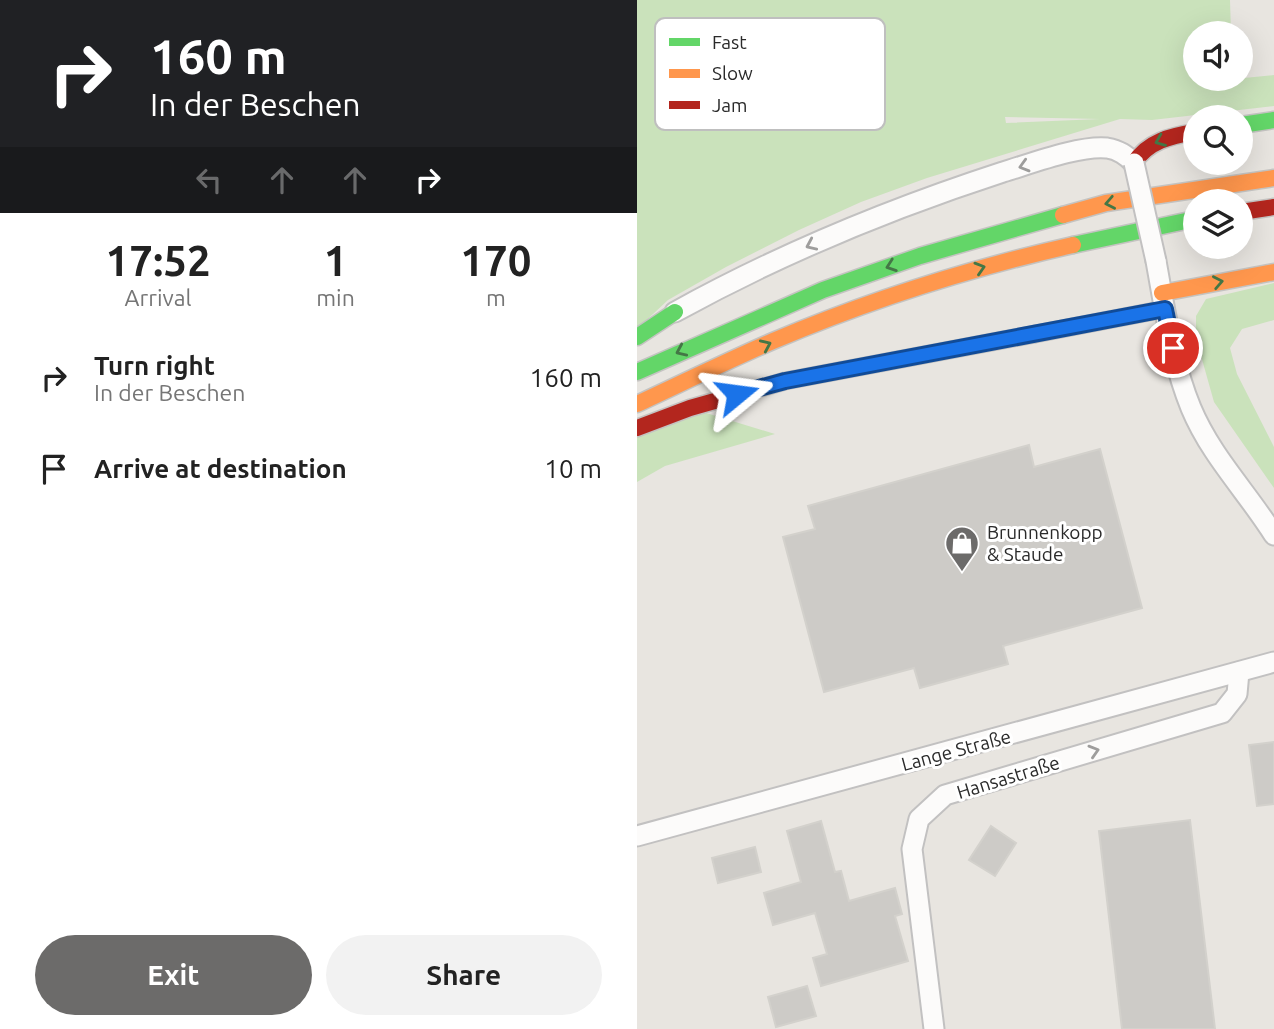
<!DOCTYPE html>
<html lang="en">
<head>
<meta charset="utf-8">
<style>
  :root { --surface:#fff; --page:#f2f2f2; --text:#222; --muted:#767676; --accent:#6c6b6a }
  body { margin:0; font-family:Ubuntu,sans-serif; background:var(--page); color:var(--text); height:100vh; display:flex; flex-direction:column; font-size:26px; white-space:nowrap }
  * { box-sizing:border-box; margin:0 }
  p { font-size:23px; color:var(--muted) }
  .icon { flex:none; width:38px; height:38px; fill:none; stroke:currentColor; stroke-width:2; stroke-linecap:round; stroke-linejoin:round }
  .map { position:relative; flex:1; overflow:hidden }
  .side { display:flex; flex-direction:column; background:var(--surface); width:637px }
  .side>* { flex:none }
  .hud { background:#202124; color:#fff; overflow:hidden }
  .fabs { position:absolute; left:546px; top:21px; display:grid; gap:14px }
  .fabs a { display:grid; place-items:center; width:70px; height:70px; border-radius:50%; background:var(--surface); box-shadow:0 7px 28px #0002; font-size:35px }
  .pin { position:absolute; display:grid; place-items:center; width:60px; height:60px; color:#fff; margin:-30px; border:4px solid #fff; border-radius:50%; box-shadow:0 2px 7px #0007 }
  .me { position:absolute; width:77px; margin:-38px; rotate:74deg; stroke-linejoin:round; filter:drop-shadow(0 0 5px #0008) }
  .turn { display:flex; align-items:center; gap:24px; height:147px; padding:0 35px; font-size:32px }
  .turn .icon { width:91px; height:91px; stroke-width:2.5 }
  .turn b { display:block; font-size:49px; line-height:60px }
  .lanes { display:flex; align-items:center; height:66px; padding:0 35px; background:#0003; justify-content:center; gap:35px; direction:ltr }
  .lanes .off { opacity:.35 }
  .eta { display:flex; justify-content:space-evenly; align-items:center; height:119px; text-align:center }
  .eta b { font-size:42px; font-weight:600; line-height:49px }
  .primary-button { display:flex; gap:14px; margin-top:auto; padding:14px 35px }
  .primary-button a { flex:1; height:80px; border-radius:42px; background:var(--accent); color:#fff; font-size:28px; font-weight:600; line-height:80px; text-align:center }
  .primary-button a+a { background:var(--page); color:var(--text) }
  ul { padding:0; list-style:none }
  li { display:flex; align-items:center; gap:21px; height:91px; padding:0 35px }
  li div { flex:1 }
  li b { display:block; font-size:26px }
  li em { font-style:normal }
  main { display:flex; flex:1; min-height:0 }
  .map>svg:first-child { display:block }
  .green { fill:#cae2bb; fill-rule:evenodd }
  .building { fill:#cdcbc7; stroke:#d3d1cc; stroke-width:2 }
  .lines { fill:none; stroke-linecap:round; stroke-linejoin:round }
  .street-casing { stroke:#c2c1c1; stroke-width:23 }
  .fast-casing { stroke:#c4c3c1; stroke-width:19 }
  .slow-casing { stroke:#c4c3c1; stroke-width:19 }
  .jam-casing { stroke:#c4c3c1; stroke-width:19 }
  .street { stroke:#fcfbfa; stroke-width:19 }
  .fast { stroke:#63d668; stroke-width:16 }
  .slow { stroke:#ff974d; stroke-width:16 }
  .jam { stroke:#b3261e; stroke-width:16 }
  .street-bridge-casing { stroke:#c2c1c1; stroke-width:23; stroke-linecap:butt }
  .street-bridge { stroke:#fcfbfa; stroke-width:19 }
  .oneway { stroke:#447746 }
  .oneway2 { stroke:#9e9d9c }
  .route-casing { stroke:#114b97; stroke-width:18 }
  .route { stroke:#1a73e8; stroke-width:12 }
  .labels { text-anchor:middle; stroke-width:6; stroke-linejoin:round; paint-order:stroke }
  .poi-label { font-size:19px; fill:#2a2a2a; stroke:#fff; text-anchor:start }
  .street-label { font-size:19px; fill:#2a2a2a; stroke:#fff }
  .key { fill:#fff; stroke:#bfbfbf; stroke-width:2 }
  .key-label { font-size:19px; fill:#2a2a2a }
</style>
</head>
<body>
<main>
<section class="side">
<div class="hud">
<div class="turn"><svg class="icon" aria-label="right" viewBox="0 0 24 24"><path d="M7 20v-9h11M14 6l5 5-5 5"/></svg><div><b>160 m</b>In der Beschen</div></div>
<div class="lanes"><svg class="icon off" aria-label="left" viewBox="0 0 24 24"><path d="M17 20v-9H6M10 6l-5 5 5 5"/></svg><svg class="icon off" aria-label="ahead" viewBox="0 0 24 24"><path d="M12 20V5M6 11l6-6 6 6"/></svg><svg class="icon off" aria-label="ahead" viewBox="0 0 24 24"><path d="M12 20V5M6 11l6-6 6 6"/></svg><svg class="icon" aria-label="right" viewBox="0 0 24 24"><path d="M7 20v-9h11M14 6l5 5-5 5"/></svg></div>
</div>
<div class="eta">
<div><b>17:52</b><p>Arrival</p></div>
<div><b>1</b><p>min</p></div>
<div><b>170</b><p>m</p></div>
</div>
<ul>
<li><svg class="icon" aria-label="right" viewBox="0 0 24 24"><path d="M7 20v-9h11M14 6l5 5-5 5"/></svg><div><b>Turn right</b><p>In der Beschen</p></div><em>160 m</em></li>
<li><svg class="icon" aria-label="arrive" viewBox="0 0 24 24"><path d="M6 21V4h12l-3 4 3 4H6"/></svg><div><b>Arrive at destination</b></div><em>10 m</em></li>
</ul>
<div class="primary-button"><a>Exit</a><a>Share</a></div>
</section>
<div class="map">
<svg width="637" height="1029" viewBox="0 0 637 1029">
  <rect width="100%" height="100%" fill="#e8e5e0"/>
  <g class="green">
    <path d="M0,0h593l1,33h-36v46h39l40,-4v31l-122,14 -32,-1 -193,59 -66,24 -62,28 -73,37 -58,33 -31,29zM368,117h1l94,2 -94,4z"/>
    <path d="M637,283v37l-32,9 -12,19 7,26 37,73v41l-60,-86 -18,-64v-22l10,-17z"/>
    <path d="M53,408l85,26 -110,32 -28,16v-52z"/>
  </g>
  <g class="building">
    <path d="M392,445l5,22 66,-18 42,159 -139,38 5,18 -88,24 -6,-20 -90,24 -41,-155 32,-8 -7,-23z"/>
    <path d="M637,742v62l-17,2 -8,-61z"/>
    <path d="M553,820l25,209h-93l-23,-198z"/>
    <path d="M184,821l14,51 6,-1 8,30 46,-13 7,26 -7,2 13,45 -87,25 -8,-28 14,-4 -12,-41 -42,12 -9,-32 37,-11 -14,-51z"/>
    <path d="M354,826l25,17 -21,33 -26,-16z"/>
    <path d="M118,847l6,25 -43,11 -6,-25z"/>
    <path d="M170,986l9,30 -40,11 -8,-30z"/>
  </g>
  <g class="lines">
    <g class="street-casing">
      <g id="street">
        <path d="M519,261c9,49 16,101 35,147 20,48 56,84 83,127"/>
        <path d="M38,312c105,-58 214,-103 328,-140 27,-8 77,-27 104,-24 12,2 19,7 27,15"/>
        <path d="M0,836l637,-174"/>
        <path d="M297,1029l-22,-180 7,-30 26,-24 277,-82 15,-19 2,-22"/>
      </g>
    </g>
    <g class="fast-casing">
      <g id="fast">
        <path d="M604,125l33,-5"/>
        <path d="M436,245l122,-26"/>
        <path d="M0,337l38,-25"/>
        <path d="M0,372l186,-82 97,-34 143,-41"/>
      </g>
    </g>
    <g class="slow-casing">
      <g id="slow">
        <path d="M426,215l43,-12 168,-25"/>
        <path d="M525,293l112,-21"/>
        <path d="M398,334l130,-25"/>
        <path d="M0,404c45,-21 90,-43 136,-63 97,-41 198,-73 300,-96"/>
      </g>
    </g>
    <g class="jam-casing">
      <g id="jam">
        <path d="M497,163c14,-22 37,-27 61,-31"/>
        <path d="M604,212l33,-5"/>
        <path d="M0,428l53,-20 95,-27 250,-47"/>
      </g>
    </g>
    <use href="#street" class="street"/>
    <use href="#fast" class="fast"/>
    <use href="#slow" class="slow"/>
    <use href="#jam" class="jam"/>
    <g class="street-bridge-casing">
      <path id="street-bridge" d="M497,163l22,98"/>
    </g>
    <use href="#street-bridge" class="street-bridge"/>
  </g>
  <defs><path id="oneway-chevron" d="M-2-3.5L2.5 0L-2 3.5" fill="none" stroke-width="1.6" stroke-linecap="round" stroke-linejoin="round" transform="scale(1.75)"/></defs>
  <g class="oneway">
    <use href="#oneway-chevron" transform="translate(523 141) rotate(158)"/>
    <use href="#oneway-chevron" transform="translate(473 203) rotate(169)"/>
    <use href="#oneway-chevron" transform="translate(254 266) rotate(161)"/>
    <use href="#oneway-chevron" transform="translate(343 268) rotate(-17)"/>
    <use href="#oneway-chevron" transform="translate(581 282) rotate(-11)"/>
    <use href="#oneway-chevron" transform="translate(129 345) rotate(-24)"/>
    <use href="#oneway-chevron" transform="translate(44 351) rotate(156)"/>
  </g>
  <g class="oneway2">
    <use href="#oneway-chevron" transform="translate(387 166) rotate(164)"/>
    <use href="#oneway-chevron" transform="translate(174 245) rotate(156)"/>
    <use href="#oneway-chevron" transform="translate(457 751) rotate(-17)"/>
  </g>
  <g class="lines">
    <g class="route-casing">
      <path id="route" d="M100,394l48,-13 380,-72 8,39"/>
    </g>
    <use href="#route" class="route"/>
  </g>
  <defs>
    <g id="shop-pin" transform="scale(1.75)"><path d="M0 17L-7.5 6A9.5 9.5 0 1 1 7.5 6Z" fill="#6c6b6a" stroke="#fff"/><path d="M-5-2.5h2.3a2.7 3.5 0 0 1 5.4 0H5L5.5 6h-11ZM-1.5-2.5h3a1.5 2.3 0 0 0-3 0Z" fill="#fff"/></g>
  </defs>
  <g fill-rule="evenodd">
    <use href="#shop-pin" x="325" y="543"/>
  </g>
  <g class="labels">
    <g class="poi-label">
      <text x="350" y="539">Brunnenkopp<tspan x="350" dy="22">&amp; Staude</tspan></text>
    </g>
    <g class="street-label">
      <text transform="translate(319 750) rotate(-15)" y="7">Lange Straße</text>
      <text transform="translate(371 777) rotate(-17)" y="7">Hansastraße</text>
    </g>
  </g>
  <rect x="18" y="18" width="230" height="112" rx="10" class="key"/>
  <rect x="32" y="38" width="31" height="8" fill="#63d668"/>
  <rect x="32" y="69" width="31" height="9" fill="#ff974d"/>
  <rect x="32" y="101" width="31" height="8" fill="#b3261e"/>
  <g class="key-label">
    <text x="75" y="49">Fast</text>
    <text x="75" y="80">Slow</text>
    <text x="75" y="112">Jam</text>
  </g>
</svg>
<div class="fabs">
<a><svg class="icon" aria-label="sound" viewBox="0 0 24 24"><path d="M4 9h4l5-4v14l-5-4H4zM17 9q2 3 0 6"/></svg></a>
<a><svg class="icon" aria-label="search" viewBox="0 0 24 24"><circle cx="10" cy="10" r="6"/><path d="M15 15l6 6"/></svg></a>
<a><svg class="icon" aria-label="layers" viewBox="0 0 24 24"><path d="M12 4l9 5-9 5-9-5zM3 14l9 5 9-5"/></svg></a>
</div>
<div class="pin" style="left:536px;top:348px;background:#d93025"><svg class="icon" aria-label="arrive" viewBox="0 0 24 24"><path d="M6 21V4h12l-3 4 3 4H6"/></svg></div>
<svg class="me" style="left:100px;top:394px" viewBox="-20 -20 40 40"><path d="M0-17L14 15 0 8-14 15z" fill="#1a73e8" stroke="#fff" stroke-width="4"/></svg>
</div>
</main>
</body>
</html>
